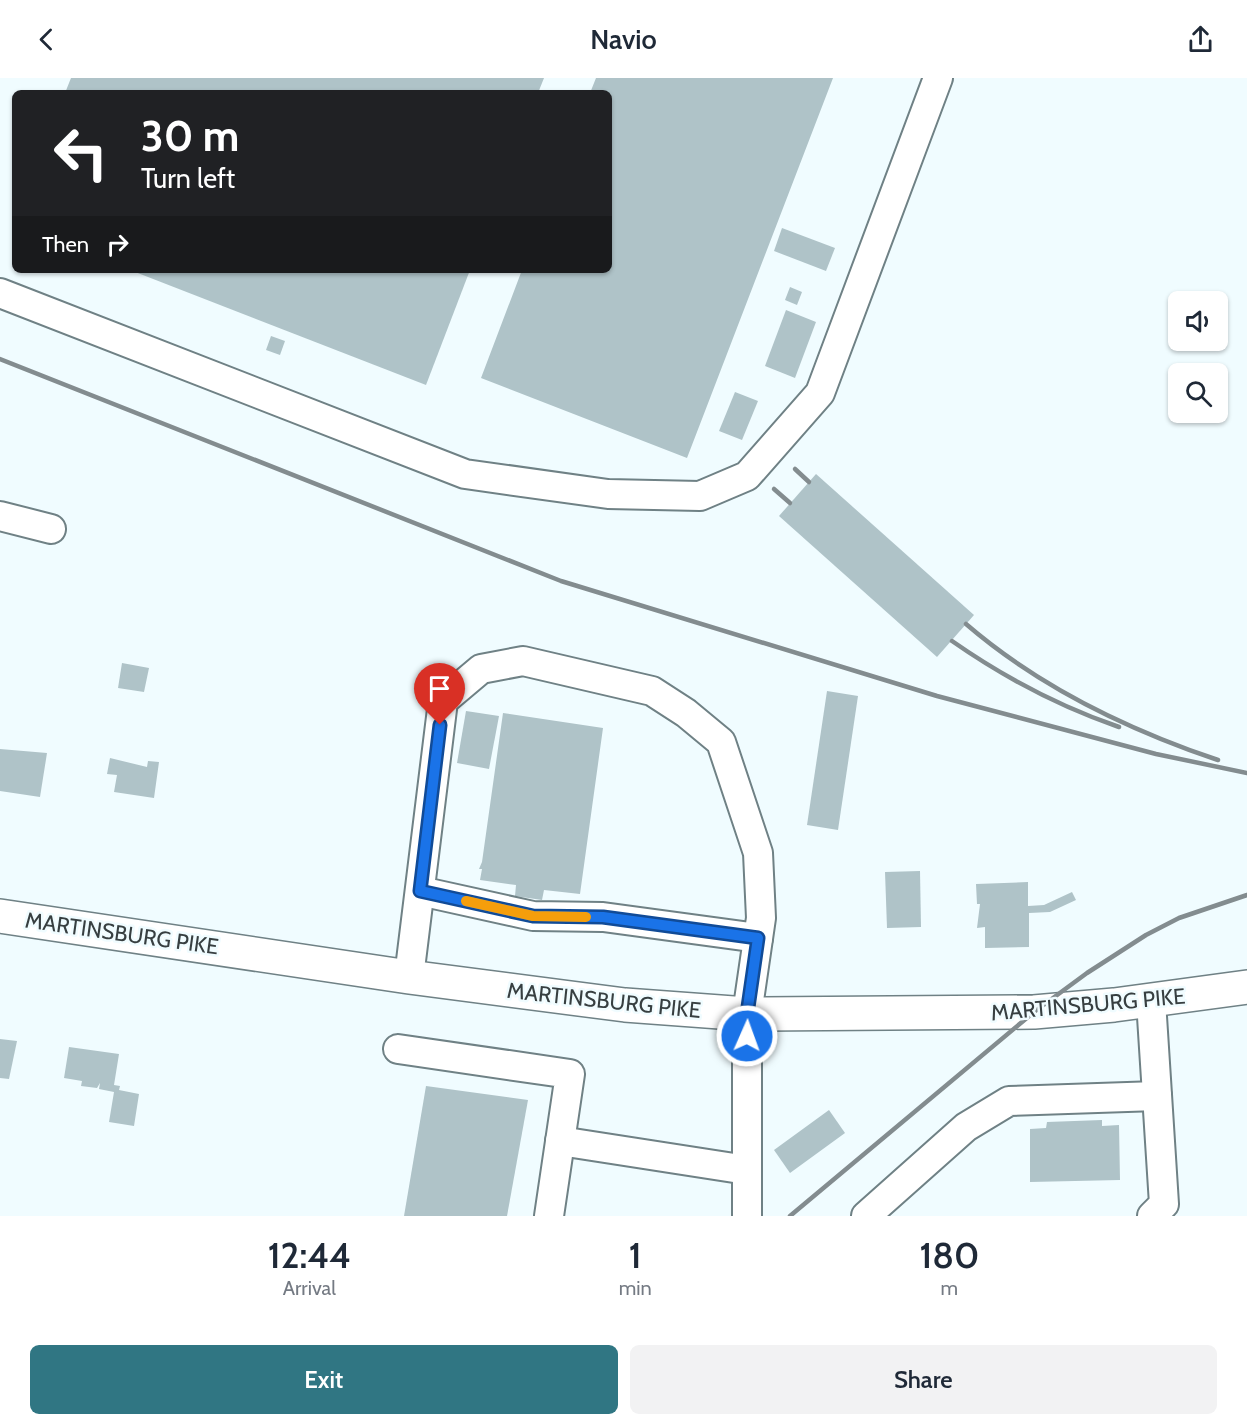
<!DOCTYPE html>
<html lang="en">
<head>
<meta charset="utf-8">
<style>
  :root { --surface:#fff; --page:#f2f2f3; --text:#1f2937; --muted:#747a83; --accent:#307683 }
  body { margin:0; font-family:Cabin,sans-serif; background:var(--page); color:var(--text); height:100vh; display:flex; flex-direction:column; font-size:22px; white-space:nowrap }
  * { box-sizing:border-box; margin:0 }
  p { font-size:20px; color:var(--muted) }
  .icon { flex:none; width:33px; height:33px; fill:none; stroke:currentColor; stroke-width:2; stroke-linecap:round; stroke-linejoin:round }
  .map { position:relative; height:1138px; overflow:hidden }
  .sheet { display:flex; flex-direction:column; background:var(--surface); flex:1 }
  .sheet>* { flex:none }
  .top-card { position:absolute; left:12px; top:12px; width:600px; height:183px; border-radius:9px; box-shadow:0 2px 4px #0004; background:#202124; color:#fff; overflow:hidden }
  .fabs { position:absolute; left:1168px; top:213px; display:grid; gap:12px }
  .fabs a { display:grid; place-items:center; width:60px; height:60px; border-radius:9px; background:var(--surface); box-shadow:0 2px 4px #0004; font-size:30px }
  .pin { position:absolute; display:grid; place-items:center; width:51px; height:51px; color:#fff; margin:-62px -26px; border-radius:50% 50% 50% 0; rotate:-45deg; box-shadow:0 0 6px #0007 }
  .pin .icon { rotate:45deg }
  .me { position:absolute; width:66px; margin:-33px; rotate:2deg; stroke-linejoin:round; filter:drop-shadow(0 0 4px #0008) }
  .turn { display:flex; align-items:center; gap:21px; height:126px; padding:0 30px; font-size:27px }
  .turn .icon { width:78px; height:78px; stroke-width:2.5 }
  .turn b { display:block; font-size:42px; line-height:51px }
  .then { display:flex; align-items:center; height:57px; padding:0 30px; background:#0003; gap:12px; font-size:22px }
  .eta { display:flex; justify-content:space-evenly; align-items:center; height:102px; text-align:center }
  .eta b { font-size:36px; font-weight:600; line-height:42px }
  .button { display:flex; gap:12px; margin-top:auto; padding:12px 30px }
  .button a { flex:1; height:69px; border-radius:9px; background:var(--accent); color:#fff; font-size:24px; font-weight:600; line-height:69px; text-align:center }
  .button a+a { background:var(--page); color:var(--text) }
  header { display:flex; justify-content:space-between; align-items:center; height:78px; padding:0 30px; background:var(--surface); font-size:27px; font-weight:600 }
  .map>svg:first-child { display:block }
  .building { fill:#afc3c8 }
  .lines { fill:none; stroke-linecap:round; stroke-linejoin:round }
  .minor-casing { stroke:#6f8185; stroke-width:32 }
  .major-casing { stroke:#6f8185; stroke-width:36 }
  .minor { stroke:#fff; stroke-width:28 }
  .major { stroke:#fff; stroke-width:33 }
  .rail { stroke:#838c8f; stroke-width:4.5 }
  .route-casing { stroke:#114b97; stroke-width:15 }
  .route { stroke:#1a73e8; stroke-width:10 }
  .slow { stroke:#f59e0b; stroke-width:10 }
  .labels { text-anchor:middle; stroke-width:5; stroke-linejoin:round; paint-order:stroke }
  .street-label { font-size:22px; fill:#373f41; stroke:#f0fcff }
</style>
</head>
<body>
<header><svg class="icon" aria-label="back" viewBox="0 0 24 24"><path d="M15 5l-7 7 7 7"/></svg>Navio<svg class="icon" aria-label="share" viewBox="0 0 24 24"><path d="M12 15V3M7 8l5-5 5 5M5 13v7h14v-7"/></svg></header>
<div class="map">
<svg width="1247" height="1138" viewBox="0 0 1247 1138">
  <rect width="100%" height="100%" fill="#f0fcff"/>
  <g class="building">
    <path d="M71,0h473l-6,15h-473z"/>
    <path d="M596,0h237l-146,380 -206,-80 41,-108h87v-177h-19z"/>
    <path d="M782,150l53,20 -9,23 -52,-20z"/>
    <path d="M130,192h340l-44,115z"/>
    <path d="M790,209l12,5 -5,13 -12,-5z"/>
    <path d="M786,232l30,12 -21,56 -30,-12z"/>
    <path d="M271,258l14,5 -5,14 -14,-5z"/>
    <path d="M735,314l23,9 -16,39 -23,-9z"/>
    <path d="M816,396l158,141 -37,42 -158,-141z"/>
    <path d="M122,585l27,5 -5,24 -26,-4z"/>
    <path d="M827,613l31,5 -20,134 -31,-5z"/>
    <path d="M466,633l33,5 -10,53 -32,-6z"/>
    <path d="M503,635l100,15 -23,166 -36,-4 -2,10 -27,-4 1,-11 -36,-5 2,-11h-3l3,-7z"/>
    <path d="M0,671l47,4 -7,44 -40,-6z"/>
    <path d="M110,680l37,9 1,-6 11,1 -5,36 -40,-6 3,-17 -10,-1z"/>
    <path d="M920,793l1,56 -34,1 -2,-56z"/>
    <path d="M1028,804v24l16,-1 28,-13 4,8 -26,12 -21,1v34l-44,1v-21l-8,1 3,-24h-3l-1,-20z"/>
    <path d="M0,961l17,2 -8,38 -9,-1z"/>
    <path d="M69,969l50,7 -5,31 6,1 -1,4 20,4 -5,32 -25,-4 5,-30 -15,-3 1,-6 -3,5 -16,-2 1,-5 -18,-3z"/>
    <path d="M426,1008l102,14 -21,116h-103z"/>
    <path d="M829,1032l16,23 -55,40 -16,-23z"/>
    <path d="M1102,1042v6l17,-1 1,55 -90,2v-53l16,-1 1,-6z"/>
  </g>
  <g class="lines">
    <g class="minor-casing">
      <g id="minor">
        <path d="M0,215l465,181 143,20 92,2 47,-20 73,-83 118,-315"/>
        <path d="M0,438l51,13"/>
        <path d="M420,813l113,25 70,1 155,21"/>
        <path d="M409,899l34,-276 38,-32 42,-8 129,30 34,22 35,29 37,111 3,65 -14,96v202"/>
        <path d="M1151,923l13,203 -12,12"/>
        <path d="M398,971l172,25 -21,142"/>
        <path d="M560,1063l187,29"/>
        <path d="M866,1138l100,-89 43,-26 148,-5"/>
      </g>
    </g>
    <g class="major-casing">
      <path id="major" d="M0,838l409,61 216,28 122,9 287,-2 80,-7 133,-18"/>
    </g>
    <use href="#minor" class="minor"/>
    <use href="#major" class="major"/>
    <g class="rail">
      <path d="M0,281l561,222 376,115 219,58 91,19"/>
      <path d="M795,391l14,13"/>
      <path d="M774,411l16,14"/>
      <path d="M966,546c72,62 163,106 252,136"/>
      <path d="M952,563c53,37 106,65 167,86"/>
      <path d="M790,1138l244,-204 53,-39 59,-38 33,-17 68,-23"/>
    </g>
  </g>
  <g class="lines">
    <g class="route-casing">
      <path id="route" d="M440,647l-20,166 113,25 70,1 155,21 -11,76v22"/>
    </g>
    <use href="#route" class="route"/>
    <path class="slow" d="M466,823l67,15 53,1"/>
  </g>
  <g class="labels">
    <g class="street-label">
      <text transform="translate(122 855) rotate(8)" y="8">MARTINSBURG PIKE</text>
      <text transform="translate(604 922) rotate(6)" y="8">MARTINSBURG PIKE</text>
      <text transform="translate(1088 926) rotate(-5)" y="8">MARTINSBURG PIKE</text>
    </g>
  </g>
</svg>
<div class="fabs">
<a><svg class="icon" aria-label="sound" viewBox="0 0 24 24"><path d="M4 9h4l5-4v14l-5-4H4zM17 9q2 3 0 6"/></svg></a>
<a><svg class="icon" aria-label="search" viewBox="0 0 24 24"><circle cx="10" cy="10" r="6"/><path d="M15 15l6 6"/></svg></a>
</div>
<div class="pin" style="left:440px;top:647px;background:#d93025"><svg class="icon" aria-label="arrive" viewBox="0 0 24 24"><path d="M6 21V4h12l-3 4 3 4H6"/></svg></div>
<svg class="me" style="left:747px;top:958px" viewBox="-20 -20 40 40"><circle r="17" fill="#1a73e8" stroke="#fff" stroke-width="3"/><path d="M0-11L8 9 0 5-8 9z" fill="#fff"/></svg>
<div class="top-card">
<div class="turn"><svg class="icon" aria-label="left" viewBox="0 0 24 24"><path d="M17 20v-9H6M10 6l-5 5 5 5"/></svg><div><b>30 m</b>Turn left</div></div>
<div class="then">Then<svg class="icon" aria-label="right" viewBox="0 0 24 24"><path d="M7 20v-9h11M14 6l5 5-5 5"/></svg></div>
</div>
</div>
<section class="sheet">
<div class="eta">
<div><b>12:44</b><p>Arrival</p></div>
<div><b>1</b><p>min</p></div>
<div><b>180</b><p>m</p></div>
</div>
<div class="button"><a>Exit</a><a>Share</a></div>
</section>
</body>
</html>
